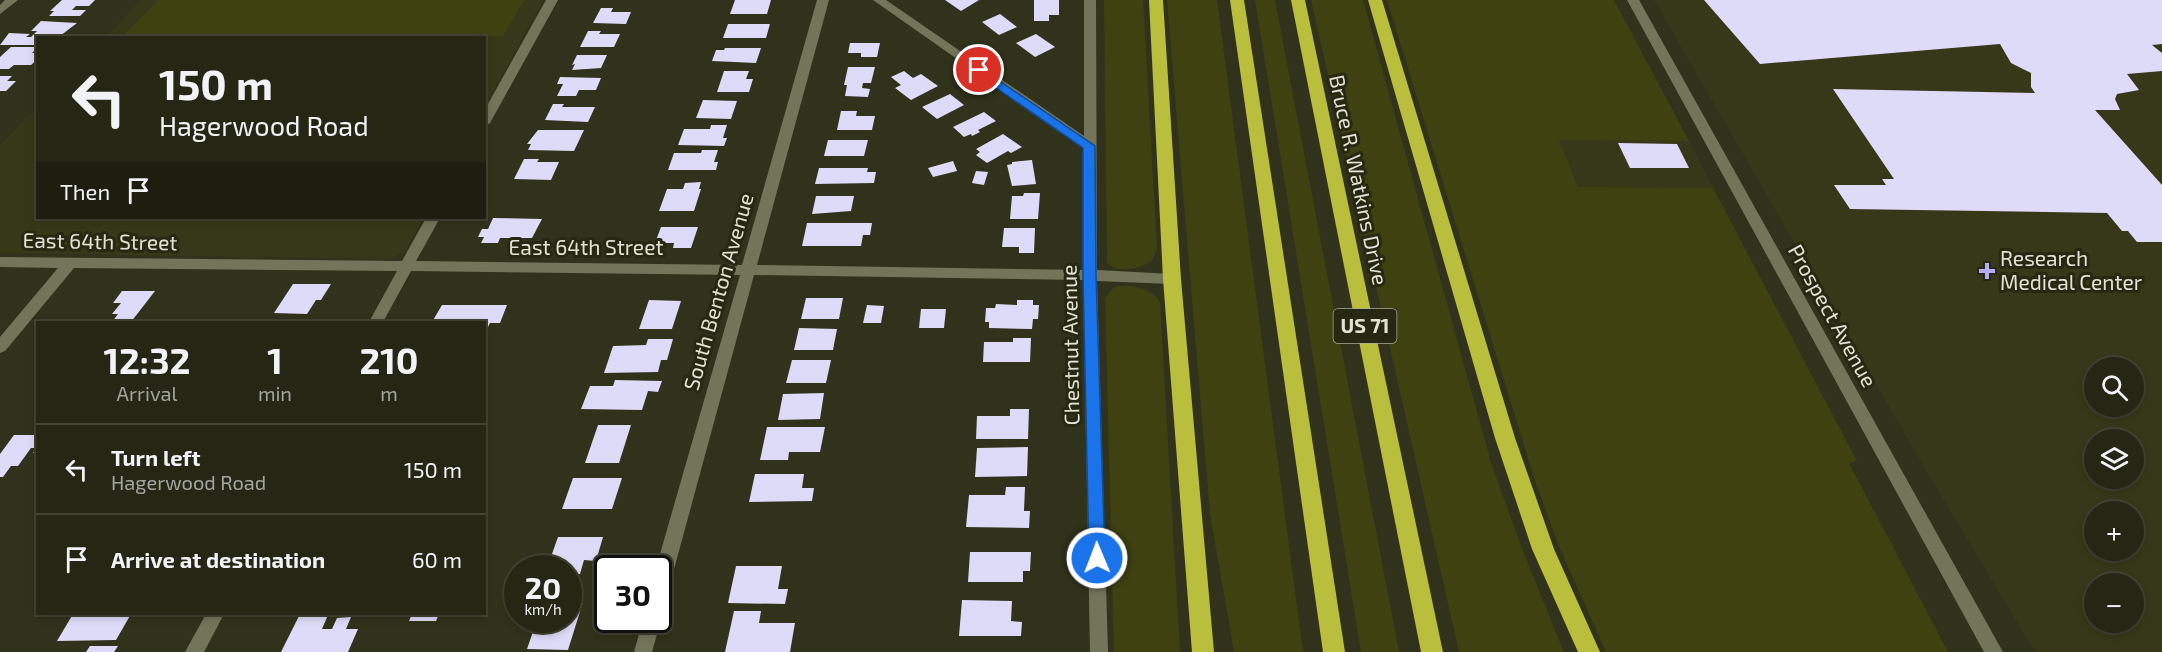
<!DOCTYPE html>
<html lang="en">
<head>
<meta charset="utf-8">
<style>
  :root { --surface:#252614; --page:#2d2e1d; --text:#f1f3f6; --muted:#a3a5a0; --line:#424334 }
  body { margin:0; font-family:"Exo 2",sans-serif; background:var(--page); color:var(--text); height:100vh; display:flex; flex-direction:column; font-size:22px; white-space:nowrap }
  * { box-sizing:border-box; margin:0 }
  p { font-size:20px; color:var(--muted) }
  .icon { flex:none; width:33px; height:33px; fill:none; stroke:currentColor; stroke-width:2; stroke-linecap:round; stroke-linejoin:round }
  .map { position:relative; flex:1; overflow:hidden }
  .panel { position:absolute; left:36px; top:321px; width:450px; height:294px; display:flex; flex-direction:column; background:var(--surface); border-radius:0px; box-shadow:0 3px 9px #0003,0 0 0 2px var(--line) }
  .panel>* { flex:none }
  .top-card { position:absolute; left:36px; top:36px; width:450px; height:183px; border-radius:0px; box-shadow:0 3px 9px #0003,0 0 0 2px var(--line); background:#252614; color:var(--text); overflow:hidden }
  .tools { position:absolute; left:2084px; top:357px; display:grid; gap:12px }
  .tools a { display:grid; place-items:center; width:60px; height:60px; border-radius:50%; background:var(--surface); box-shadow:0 3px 9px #0003,0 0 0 2px var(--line); font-size:30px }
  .speed { position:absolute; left:504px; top:555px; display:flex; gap:12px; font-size:30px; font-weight:700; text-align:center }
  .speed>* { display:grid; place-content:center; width:78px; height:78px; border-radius:50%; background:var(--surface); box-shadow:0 3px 9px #0003,0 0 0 2px var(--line); line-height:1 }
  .speed small { font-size:15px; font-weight:400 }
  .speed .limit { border:3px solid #111; border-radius:9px; background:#fff; color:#111 }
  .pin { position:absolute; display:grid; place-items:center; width:51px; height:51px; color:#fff; margin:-26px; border:3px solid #fff; border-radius:50%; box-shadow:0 2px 6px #0007 }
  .me { position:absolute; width:66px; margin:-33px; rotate:359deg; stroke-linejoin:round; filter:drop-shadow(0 0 4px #0008) }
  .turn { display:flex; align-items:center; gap:21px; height:126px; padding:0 24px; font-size:27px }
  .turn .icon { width:78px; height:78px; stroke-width:2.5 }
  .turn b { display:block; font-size:42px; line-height:51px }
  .then { display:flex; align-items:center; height:57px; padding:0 24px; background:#0003; gap:12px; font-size:22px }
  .eta { display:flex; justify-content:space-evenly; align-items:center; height:102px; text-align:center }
  .eta b { font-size:36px; font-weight:700; line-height:42px }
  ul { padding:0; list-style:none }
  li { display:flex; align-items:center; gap:18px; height:90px; padding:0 24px; border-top:2px solid var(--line) }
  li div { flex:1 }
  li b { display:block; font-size:22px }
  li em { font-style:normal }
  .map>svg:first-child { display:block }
  .built { fill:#373819; fill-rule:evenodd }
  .green { fill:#3f4111 }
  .building { fill:#dedbf8 }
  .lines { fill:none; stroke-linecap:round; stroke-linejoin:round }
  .street { fill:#73755b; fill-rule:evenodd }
  .secondary { fill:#73755b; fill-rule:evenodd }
  .highway { fill:#b9be3c; fill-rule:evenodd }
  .route { fill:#1a73e8; stroke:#114b97; stroke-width:1.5 }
  .poi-dot { fill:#b6acf8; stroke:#272811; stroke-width:2 }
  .labels { text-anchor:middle; stroke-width:6; stroke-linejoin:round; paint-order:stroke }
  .shield { fill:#272811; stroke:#a9aa9a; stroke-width:1.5 }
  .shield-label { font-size:20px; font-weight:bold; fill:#e1e2d4 }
  .street-label { font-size:21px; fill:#e1e2d4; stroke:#272811 }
  .poi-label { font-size:21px; fill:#e1e2d4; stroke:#272811; text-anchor:start }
</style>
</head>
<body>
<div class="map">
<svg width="2162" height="652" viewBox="0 0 2162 652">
  <rect width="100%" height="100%" fill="#31321b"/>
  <g class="built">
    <path d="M141,0h402l-58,106 -1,-68h-379z"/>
    <path d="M1654,0h508v652h-127l-108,-180zM2094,368h39v38h-39zM2094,440h39v38h-39zM2094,512h39v38h-39zM2094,584h39v38h-39z"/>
    <path d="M37,107l1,111h385l-18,33 -14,8 -391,-6v-108z"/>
    <path d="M1559,140l130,1 24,47 -135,-1z"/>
  </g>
  <g class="green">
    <path d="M158,0h366l-21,36 -169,-1 -2,3 -210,-1z"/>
    <path d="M1104,0h39l14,249 -5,12c-11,7 -36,14 -45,1z"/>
    <path d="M1167,0h50l86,652h-69l-24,-138z"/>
    <path d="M1255,0h20l124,652h-38z"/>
    <path d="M1311,0h52l129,466 33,90 39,96h-105z"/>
    <path d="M1387,0h227l75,141 -130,-1 19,47 135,1 144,273 -8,2 99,189h-342l-48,-108 -23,-63z"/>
    <path d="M1118,286c16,0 33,1 42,16l20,350h-66l-9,-354 7,-9z"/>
  </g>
  <g class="building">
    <path d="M62,0h33l-6,6h-13l-4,4h14l-6,6h-31l5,-5h-4z"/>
    <path d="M735,0h36l-4,14h-37z"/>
    <path d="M945,0h34l-18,11z"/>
    <path d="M1034,0h25v15h-10v6h-15z"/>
    <path d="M1704,0h458v44l-10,1 10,8v18l-35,3 12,16 -22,4 -2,5 5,11h-25l67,75v57h-25l-9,-11h-6l-15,-18 -257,-4 -16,-24h52l-4,-6h12l-61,-90 202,4 -4,-6v-14l-20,-10 -11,-19 -240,20z"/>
    <path d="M601,8h12l-2,4h20l-5,12 -33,-1z"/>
    <path d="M1000,14l17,13 -18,8 -17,-13z"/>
    <path d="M41,21l36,2 -17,13 -22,2v7h-38l9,-12 21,1 -4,3h5l6,-6h-6z"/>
    <path d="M728,24h42l-4,14h-43z"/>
    <path d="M588,31h13l-2,3h21l-6,13h-34z"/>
    <path d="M1036,34l19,13 -20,10 -19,-14z"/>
    <path d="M850,43h30l-3,14h-16v-4h-13z"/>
    <path d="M11,47h27l-6,6h6v6l-7,6h-17l-5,4h-9v-12z"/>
    <path d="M725,48h36l-5,15 -44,-2 4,-11h8z"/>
    <path d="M577,55h30l-6,13 -29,2 3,-6 -3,1z"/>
    <path d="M848,67h27l-4,16h-8l-1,5 8,1 -2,8 -23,-1 2,-11h-3z"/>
    <path d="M724,71h25l-3,8h7l-4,13h-32z"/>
    <path d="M904,71l9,7 8,-4 17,12 -27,14 -16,-12 6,-3 -10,-8z"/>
    <path d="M0,76h12l-5,5h9l-10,10h-6z"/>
    <path d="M560,77l41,1 -5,12h-17l-3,6h-19l6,-12h-6z"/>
    <path d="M950,94l14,11 -27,14 -15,-12z"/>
    <path d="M703,100l34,1 -6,18 -35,-1z"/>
    <path d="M553,104h11l-2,3h33l-7,15 -43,-2z"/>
    <path d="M841,111h16l-1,5h19l-3,14h-35z"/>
    <path d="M984,112l12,9 -18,9 2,2 -8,4 -1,-2 -7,3 -11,-10z"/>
    <path d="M711,125h16l-4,13h4l-3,8 -46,-1 6,-16h26z"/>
    <path d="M538,130h46l-10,21 -46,-1 3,-6h-4z"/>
    <path d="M1003,134l19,13 -11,6 -3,-2 -21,12 -11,-8 4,-3 -4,-3z"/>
    <path d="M828,140h40l-4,16h-40z"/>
    <path d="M1618,143l59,1 12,24h-59z"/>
    <path d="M702,150h16l-4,12h4l-2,8h-48l6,-17h27z"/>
    <path d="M524,159h15l-2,3h22l-8,18 -37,-1z"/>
    <path d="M1032,160l4,24 -24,2 -5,-21 5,-1v-2z"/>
    <path d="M953,161l4,10 -24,6 -5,-9z"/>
    <path d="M819,168h49l-1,4h9l-2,11 -59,1z"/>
    <path d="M976,171l12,1 -4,13 -12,-2z"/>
    <path d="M701,182l-2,7h2l-7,22h-35l8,-22h16l2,-6z"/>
    <path d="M1024,193h16l-2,26h-28l2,-23h11z"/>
    <path d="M816,196h38l-3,15 -39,3z"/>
    <path d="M493,218l49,1 -10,19h-32l-2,5h-17l3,-6h-6l4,-8h6z"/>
    <path d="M807,223h65l-2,12h-7l-2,11h-59z"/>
    <path d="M661,227h37l-7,21h-18l1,-5h-19z"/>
    <path d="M1004,228h31l-1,25h-15v-6h-17z"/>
    <path d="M293,284h38l-10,16h-5l-9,14 -33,-1z"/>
    <path d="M122,291h33l-24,31h-19l6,-8h-6l9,-11h-8z"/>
    <path d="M806,298h37l-4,21h-38z"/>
    <path d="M649,300l32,1 -9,28h-33z"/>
    <path d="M1017,300h16v5h6l-1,14h-5l-1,10 -43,-1v-6h-4l1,-14h9l1,-4 21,1z"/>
    <path d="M442,305h65l-7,18h-10l-4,8 -2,-9h-52z"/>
    <path d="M867,305l17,1 -3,17h-18z"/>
    <path d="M921,309h25l-2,19h-25z"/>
    <path d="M799,328l38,1 -4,21h-39z"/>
    <path d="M1013,338h18l-1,24h-47l1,-20h29z"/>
    <path d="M648,339h25l-6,21h-6l-3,12 -54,1 9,-27 33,-1z"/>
    <path d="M792,360h39l-5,23h-40z"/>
    <path d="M615,380l47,1 -4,11 -10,-1 -6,19 -61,-1 9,-23h23z"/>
    <path d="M824,393l-4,26 -42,1 5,-26z"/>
    <path d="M1010,409h19l-1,30h-52l1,-23h33z"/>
    <path d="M598,425h33l-12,38h-34z"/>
    <path d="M767,427h58l-5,25h-31l-1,8h-28z"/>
    <path d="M14,435h24v18h-5l4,-5h-6l-13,18h-7l-8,11h-3v-23z"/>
    <path d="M1028,447l-1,29 -52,1 2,-29z"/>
    <path d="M755,474h49l-2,14h12l-2,13 -63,1z"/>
    <path d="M573,478h49l-10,31h-50z"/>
    <path d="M1006,487h19l-1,24h6l-1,17 -63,-1 3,-32h36z"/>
    <path d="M558,537h45l-7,24 -12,-1 -4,14h-6l-5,16 -1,-22h-21z"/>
    <path d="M970,552h61l-1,19h-7v11h-55z"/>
    <path d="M736,566h46l-4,23h10l-3,15 -57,-1z"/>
    <path d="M962,600l50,1 -1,20 11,1 -1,14h-62z"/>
    <path d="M568,602h15l-15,48 -41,-1 10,-29h31z"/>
    <path d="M734,611h27l-2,12h36l-5,29h-65z"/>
    <path d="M73,614h58l-15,26 -59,1z"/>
    <path d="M412,614h27l-3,7h-27z"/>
    <path d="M328,615l-6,14h10l5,-11 14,-1 -5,12h12l-10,23h-67l18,-36z"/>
    <path d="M90,646h28l-4,6h-28z"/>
  </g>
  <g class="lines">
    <g class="street">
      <path d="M5,0h13l-18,14v-9z"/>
      <path d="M546,0h12l-68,123 -6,4v-16z"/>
      <path d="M817,0h12l-72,265 326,5 1,-122 -211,-148h13l198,136v-136h12l1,270 75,4 7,5 -7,5 -75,-3 11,371h-18l-7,-372 -329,-5 -87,320 -3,6 -6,2v-35h-2l84,-293 -329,-4 -28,51h-14l28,-51 -323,-3 -69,83 -5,2v-16l58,-69 -58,-1v-10l402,4 24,-43h14l-24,43 326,4z"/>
      <path d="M206,614h18l-20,38h-19z"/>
      <path d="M658,614l3,6 -9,32h-18l9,-32h15z"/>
    </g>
    <path class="secondary" d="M1627,0h12l364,652h-19z"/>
    <g class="highway">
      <path d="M1149,0h14l18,279 33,373h-22l-29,-373z"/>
      <path d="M1230,0h14l101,652h-22z"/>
      <path d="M1291,0h14l138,652h-22z"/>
      <path d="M1368,0h14l133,438 39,111 46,103h-22l-46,-103 -37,-111z"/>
    </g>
  </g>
  <path class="route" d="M979,67l116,79 1,129 9,283 -3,5 -5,2 -6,-2 -2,-5 -6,-283v-127l-108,-75 -1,-3z"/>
  <path class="poi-dot" d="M1984 262h6v6h6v6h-6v6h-6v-6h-6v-6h6z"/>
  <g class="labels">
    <rect class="shield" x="1333.5" y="309" width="63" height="34" rx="4.5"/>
    <g class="shield-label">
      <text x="1365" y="333">US 71</text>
    </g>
    <g class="street-label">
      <text transform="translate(1358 180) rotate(78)" y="7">Bruce R. Watkins Drive</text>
      <text transform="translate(100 242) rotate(1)" y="7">East 64th Street</text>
      <text x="586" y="255">East 64th Street</text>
      <text transform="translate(719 292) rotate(-74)" y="7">South Benton Avenue</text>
      <text transform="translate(1832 316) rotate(61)" y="7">Prospect Avenue</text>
      <text transform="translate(1071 345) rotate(-91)" y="7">Chestnut Avenue</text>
    </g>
    <g class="poi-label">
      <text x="2000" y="266">Research<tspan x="2000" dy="24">Medical Center</tspan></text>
    </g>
  </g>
</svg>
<div class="tools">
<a><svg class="icon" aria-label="search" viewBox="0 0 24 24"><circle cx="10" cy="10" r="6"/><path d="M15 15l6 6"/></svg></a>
<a><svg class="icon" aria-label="layers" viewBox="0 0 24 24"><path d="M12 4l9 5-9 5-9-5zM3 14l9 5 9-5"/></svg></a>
<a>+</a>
<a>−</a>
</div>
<div class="speed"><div>20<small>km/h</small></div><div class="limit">30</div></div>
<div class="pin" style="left:979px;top:70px;background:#d93025"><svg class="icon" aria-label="arrive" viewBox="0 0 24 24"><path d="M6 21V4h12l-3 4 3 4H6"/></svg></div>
<svg class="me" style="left:1097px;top:558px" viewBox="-20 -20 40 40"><circle r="17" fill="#1a73e8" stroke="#fff" stroke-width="3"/><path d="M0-11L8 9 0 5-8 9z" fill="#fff"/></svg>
<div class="top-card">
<div class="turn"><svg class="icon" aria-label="left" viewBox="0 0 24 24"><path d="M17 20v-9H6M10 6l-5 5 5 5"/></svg><div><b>150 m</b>Hagerwood Road</div></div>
<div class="then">Then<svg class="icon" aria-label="arrive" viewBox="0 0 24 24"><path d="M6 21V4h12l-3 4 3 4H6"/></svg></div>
</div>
<section class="panel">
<div class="eta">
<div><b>12:32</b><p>Arrival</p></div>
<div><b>1</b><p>min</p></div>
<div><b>210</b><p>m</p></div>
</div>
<ul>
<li><svg class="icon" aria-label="left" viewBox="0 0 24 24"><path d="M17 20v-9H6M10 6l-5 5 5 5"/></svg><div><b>Turn left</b><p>Hagerwood Road</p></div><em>150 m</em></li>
<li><svg class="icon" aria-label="arrive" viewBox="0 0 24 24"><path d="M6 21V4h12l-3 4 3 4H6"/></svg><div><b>Arrive at destination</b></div><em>60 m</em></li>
</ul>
</section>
</div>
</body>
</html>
